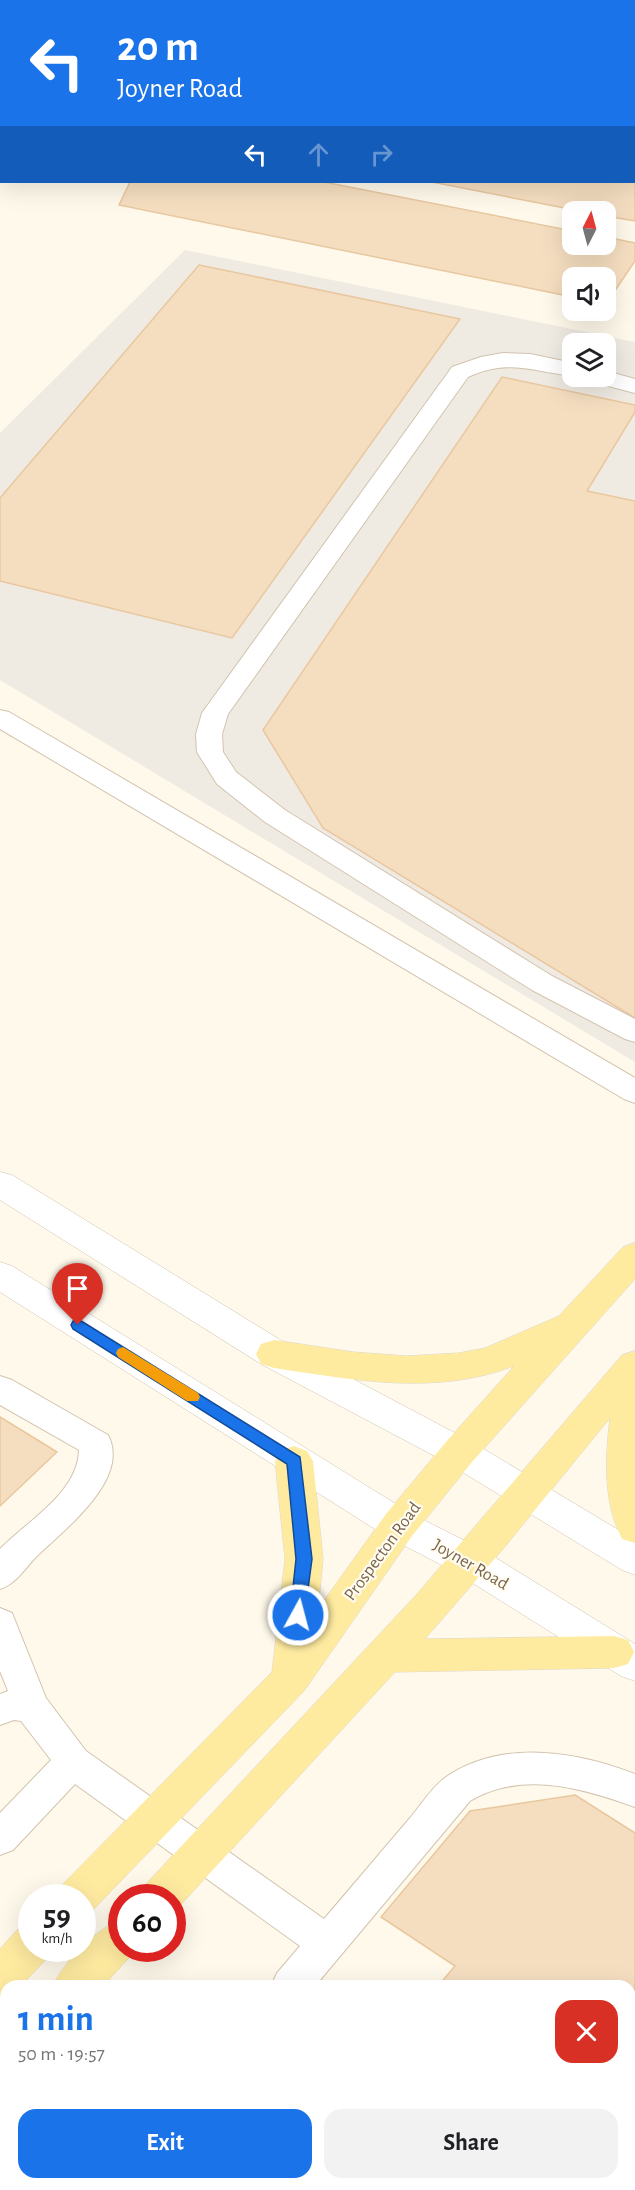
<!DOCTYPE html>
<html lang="en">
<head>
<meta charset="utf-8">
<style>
  :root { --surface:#fff; --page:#f2f2f2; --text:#202124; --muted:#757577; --accent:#1a73e8 }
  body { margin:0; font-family:"Alegreya Sans",sans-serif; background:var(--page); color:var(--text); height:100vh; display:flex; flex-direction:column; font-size:22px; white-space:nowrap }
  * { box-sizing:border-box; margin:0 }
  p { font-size:20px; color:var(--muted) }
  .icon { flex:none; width:33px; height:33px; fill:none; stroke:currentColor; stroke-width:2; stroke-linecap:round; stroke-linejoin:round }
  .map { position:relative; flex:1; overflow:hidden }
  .sheet { position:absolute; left:0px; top:1980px; width:636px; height:210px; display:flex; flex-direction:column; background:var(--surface); border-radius:18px 18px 0 0; box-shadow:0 6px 24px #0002 }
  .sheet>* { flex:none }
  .top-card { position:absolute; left:0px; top:0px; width:636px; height:183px; box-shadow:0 6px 24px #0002; background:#1a73e8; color:#fff; overflow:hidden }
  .needle { width:39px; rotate:6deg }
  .fabs { position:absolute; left:562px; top:201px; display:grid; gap:12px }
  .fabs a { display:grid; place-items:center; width:54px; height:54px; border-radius:12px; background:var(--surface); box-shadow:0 6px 24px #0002; font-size:30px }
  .speed { position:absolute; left:18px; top:1884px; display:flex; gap:12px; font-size:30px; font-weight:700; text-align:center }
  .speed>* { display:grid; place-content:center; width:78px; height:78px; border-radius:50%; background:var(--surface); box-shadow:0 6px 24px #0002; line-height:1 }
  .speed small { font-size:15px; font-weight:400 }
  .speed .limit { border:9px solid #d22; background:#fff; color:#111 }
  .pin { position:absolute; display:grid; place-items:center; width:51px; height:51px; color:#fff; margin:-62px -26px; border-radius:50% 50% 50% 0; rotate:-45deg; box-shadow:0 0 6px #0007 }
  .pin .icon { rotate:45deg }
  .me { position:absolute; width:66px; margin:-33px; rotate:7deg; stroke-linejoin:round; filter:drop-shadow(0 0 4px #0008) }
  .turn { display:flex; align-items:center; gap:21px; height:126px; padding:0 18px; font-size:27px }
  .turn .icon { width:78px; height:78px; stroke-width:2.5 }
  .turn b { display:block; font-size:42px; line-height:51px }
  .lanes { display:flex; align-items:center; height:57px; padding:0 18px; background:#0003; justify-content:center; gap:30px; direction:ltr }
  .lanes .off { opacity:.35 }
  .round { display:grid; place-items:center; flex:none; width:63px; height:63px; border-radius:18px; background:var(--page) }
  .head { display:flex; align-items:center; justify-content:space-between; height:102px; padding:0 18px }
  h1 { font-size:36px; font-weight:700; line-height:45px; color:var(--accent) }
  .button { display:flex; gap:12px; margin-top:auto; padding:12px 18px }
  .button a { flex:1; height:69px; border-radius:18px; background:var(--accent); color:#fff; font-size:24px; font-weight:700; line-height:69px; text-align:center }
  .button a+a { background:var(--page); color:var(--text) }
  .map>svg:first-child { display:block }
  .industrial { fill:#efebe3; fill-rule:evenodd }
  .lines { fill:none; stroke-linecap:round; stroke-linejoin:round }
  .stream { fill:#a2cadc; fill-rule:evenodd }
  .building { fill:#f5dec0; stroke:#e9c79f; stroke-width:1.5 }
  .lane-casing { stroke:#d2c3ae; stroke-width:2 }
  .street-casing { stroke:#d2c3ae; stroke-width:1 }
  .primary-casing { stroke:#ddd7d0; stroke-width:1 }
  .highway-casing { stroke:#ddd7d0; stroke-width:1 }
  .lane { fill:#fff; fill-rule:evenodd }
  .street { fill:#fff; fill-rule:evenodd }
  .primary { fill:#ffeba0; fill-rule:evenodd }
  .highway { fill:#fbc59e; fill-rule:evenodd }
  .route { fill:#1a73e8; stroke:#114b97; stroke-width:1.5 }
  .slow { fill:#f59e0b }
  .labels { text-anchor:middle; stroke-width:4.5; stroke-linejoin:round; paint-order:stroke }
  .street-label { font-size:18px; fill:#7b644b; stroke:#fffcf2 }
</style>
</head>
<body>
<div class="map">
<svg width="635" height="2190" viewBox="0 0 635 2190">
  <rect width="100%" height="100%" fill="#fef9ea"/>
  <path class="industrial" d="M185,250l450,92v720l-635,-382v-247zM573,344h33v32h-33z"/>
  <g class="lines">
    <g class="stream">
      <path d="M82,0h10l-11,2z"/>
      <path d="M2,86v8h-2v-7z"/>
    </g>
  </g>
  <g class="building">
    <path d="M635,162v59l-29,-5v-4h-21l-153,-30h202z"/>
    <path d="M130,182h194l249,49v13h33v-7l29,6v18l-29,43v-26h-33v19l-454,-92z"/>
    <path d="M199,265l261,54 -228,319 -232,-57v-83z"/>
    <path d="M502,377l133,28v7l-48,79 48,10v517l-312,-190 -60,-98z"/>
    <path d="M0,1417l57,35 -57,54z"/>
    <path d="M575,1795l60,38v357h-474l5,-6h464v-198h-192l17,-20 -74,-49 89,-106z"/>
  </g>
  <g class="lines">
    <g class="lane-casing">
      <g id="lane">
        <path d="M343,0h21l1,2h-21z"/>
        <path d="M525,0h20l1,2h-20z"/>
        <path d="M634,15l1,1v12h-1z"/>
        <rect x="634" y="48" width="1" height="12"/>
        <path d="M503,353l27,1 43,9 1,13c-41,-4 -65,-18 -106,1l-240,337 -6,20 1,18 13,20 49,38 267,166 83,43v23l-10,-3 -93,-49 -267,-168 -48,-38 -20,-32 -1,-18 6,-21 250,-346 29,-10z"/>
        <path d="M606,371l29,8v14l-46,-12 -3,-5h20z"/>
        <path d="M0,710l9,2 626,366v25l-11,-4 -624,-370z"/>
        <path d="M0,1376l12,4 96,55c23,44 -43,94 -71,121 -12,12 -21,28 -37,33v-40c27,-28 78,-56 79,-99l-79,-45z"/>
        <path d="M0,1608l12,5 34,85 40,53 238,168c29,-34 57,-67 86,-101 11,-13 22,-31 36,-41 56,-38 130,-26 189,-3v33c-53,-19 -113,-37 -165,-6l-155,185h-44l6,-13 23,-27 -225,-162 -62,66 -13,5v-42l51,-53 -30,-39 -7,-1 -14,5v-31l8,-3 -8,-20z"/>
        <path d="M100,2184h44l-3,6h-44z"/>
      </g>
    </g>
    <g class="street-casing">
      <g id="street">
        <path d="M0,1172l12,3 275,169 185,98 163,98v35l-13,-5 -176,-108 -185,-98 -261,-164z"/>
        <path d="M0,1262l12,4 400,248 71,36 152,94v37l-14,-5 -166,-104 -69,-36 -386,-244z"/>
      </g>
    </g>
    <g class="primary-casing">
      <g id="primary">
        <path d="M635,1243v36l-163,183 -60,74 -108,155 -212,220 -10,4v-17h-26l6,-13 210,-213 13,-113 -10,-98 6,-10 13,-5 13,5 6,10 10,98 -5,50 68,-95 60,-72 68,-76c-78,30 -160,14 -240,2l-13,-4 -5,-10 5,-10 13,-4 79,12 53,4 53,-3 26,-5 74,-32 64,-69z"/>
        <path d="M635,1351v192l-13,-4c-19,-37 -17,-81 -12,-121l-107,131 -78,90 189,-3 14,4 6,12 -6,12 -14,4 -219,4 -220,239 -3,1v-14h-33l6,-13 272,-291 205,-239z"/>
        <path d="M122,1919v29h16l-35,38h-50c10,-24 44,-58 69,-67z"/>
        <path d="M32,1925v23h19l-4,10 -26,28h-15v10l-6,3v-50l17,-19z"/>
        <path d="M6,2022v42l-6,2v-42z"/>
      </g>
    </g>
    <g class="highway-casing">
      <g id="highway">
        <path d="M39,0h20l-21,2z"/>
        <path d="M122,0h20l-21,2z"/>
        <path d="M0,39h2l-2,14z"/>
        <path d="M2,139v15l-2,1v-15z"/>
      </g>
    </g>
    <use href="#lane" class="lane"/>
    <use href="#street" class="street"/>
    <use href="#primary" class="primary"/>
    <use href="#highway" class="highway"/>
  </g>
  <path class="route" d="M78,1319l222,138 12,102 -8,60 -6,2 -5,-2 -3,-4 6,-56 -9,-95 -214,-135 -2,-4 2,-4z"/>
  <path class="slow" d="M123,1347l75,46 2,4 -2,4h-11l-69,-44 -2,-4 2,-4z"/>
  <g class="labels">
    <g class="street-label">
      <text transform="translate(382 1551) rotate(-54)" y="6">Prospecton Road</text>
      <text transform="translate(471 1564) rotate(30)" y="6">Joyner Road</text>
    </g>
  </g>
</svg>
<div class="fabs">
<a><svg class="needle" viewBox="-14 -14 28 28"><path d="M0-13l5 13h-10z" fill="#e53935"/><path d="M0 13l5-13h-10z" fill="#757577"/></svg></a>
<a><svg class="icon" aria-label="sound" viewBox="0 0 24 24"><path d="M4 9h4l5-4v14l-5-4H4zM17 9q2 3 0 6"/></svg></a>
<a><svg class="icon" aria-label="layers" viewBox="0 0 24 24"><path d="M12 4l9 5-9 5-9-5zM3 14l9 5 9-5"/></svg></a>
</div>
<div class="speed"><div>59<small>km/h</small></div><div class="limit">60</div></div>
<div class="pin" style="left:78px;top:1325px;background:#d93025"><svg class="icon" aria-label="arrive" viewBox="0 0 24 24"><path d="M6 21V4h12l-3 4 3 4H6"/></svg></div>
<svg class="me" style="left:298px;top:1615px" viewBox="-20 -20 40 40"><circle r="17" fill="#1a73e8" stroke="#fff" stroke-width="3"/><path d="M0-11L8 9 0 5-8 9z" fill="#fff"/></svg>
<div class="top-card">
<div class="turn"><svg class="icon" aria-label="left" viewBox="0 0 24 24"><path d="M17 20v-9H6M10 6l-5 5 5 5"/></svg><div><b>20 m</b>Joyner Road</div></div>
<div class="lanes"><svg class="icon" aria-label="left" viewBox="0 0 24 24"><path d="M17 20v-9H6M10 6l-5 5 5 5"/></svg><svg class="icon off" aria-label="ahead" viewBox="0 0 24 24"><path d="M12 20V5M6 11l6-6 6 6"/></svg><svg class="icon off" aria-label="right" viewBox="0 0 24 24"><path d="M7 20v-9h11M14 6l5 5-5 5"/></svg></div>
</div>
<section class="sheet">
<div class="head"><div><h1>1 min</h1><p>50 m · 19:57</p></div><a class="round" style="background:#d93025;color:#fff"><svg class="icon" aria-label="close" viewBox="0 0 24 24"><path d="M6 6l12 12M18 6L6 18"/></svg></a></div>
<div class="button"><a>Exit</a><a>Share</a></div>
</section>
</div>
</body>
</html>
